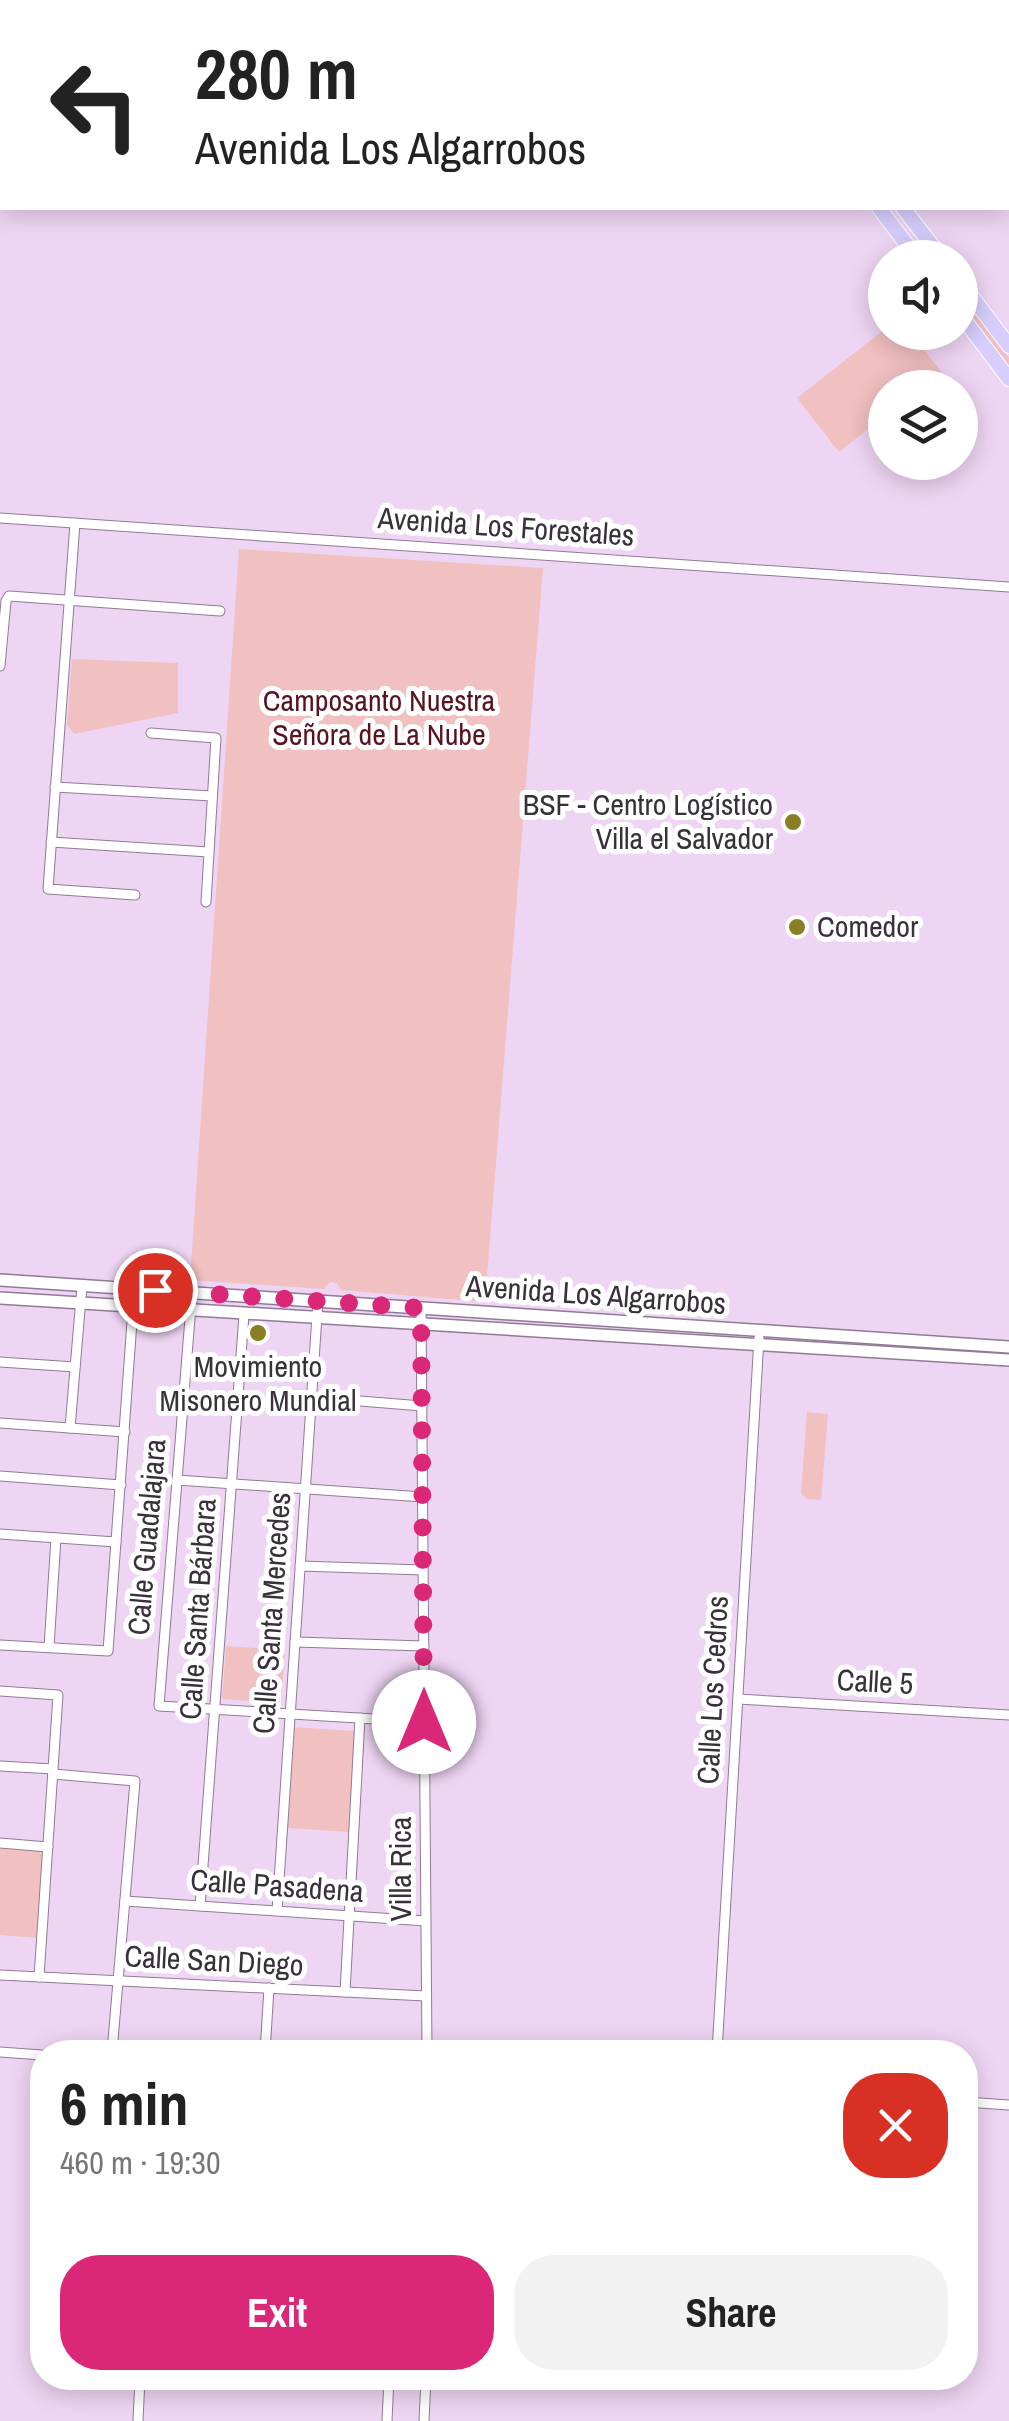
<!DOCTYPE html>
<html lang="en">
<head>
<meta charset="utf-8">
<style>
  :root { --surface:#fff; --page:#f2f2f2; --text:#222; --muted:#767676; --accent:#db2777 }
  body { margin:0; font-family:"Archivo Narrow",sans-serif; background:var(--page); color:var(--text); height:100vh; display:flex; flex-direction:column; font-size:38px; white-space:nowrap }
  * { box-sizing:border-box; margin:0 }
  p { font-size:32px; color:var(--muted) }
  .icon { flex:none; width:55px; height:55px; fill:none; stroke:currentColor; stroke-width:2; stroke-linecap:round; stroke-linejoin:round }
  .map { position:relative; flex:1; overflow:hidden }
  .sheet { position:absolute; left:30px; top:2040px; width:948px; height:350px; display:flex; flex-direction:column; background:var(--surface); border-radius:40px; box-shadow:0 5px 25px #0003 }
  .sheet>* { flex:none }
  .hud { position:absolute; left:0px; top:0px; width:1010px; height:210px; box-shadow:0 5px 25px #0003; background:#fff; color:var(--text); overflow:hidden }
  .controls { position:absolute; left:868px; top:240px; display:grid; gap:20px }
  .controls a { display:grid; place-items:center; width:110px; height:110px; border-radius:50%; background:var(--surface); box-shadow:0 5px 25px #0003; font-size:50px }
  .pin { position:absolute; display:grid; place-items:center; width:85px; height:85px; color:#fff; margin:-42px; border:5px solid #fff; border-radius:50%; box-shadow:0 2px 10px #0007 }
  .me { position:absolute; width:110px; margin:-55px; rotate:0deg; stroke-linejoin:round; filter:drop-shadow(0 0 8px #0008) }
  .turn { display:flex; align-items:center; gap:35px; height:210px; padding:0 30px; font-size:45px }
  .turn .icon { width:130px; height:130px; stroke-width:2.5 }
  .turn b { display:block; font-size:70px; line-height:85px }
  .round { display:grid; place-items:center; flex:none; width:105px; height:105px; border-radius:40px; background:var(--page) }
  .head { display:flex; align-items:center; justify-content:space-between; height:170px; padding:0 30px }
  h1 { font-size:60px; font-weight:700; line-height:75px }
  .action { display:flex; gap:20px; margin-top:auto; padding:20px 30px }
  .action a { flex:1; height:115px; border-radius:40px; background:var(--accent); color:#fff; font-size:40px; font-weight:700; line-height:115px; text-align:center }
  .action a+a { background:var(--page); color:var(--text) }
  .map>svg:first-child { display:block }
  .green { fill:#f1c0c1 }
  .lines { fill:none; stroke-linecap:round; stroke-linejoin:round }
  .minor-casing { stroke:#917a96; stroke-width:11 }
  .tertiary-casing { stroke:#917a96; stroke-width:14 }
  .primary-casing { stroke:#fff; stroke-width:16 }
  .minor { stroke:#fff; stroke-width:9 }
  .tertiary { stroke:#fff; stroke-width:11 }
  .primary { stroke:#d7cefd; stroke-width:14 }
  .route { stroke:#db2777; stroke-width:18; stroke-dasharray:0 32.4 }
  .poi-dot { fill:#8a7e24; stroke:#fff; stroke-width:4 }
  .labels { text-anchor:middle; stroke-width:10; stroke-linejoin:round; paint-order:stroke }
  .street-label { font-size:30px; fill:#39303c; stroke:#fff }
  .park-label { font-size:30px; fill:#58131e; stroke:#fff }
  .poi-label { font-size:30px; fill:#39303c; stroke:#fff; text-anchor:end }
</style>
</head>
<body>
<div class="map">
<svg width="1009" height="2421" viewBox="0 0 1009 2421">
  <rect width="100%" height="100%" fill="#efd5f4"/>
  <g class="green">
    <path d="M960,294l49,64v11l-49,-64z"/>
    <path d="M885,329v3l26,1 42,54 -68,1v28l-46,36 -42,-54z"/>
    <path d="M239,549l304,19 -58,734 -144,-12 -4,-7 -7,-1 -6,7 -134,-9z"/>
    <path d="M72,659l106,4v50l-104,21 -7,-9z"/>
    <path d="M807,1412l21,2 -7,86 -14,-1 -6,-5z"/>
    <path d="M226,1646l59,4 -4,53 -59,-4z"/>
    <path d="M293,1727l62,4 -6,101 -61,-4z"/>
    <path d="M0,1848l43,3 -6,87 -37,-3z"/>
  </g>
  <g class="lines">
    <g class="minor-casing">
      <g id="minor">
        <path d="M0,137h2"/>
        <path d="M0,518l1009,69"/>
        <path d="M75,523l-27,366 87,6"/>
        <path d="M0,666l6,-65 3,-5 211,15"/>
        <path d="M151,733l65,5 -10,164"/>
        <path d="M55,787l157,9"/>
        <path d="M51,842l158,10"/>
        <path d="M192,1293l-33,413 265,16"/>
        <path d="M421,1308l6,744"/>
        <path d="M0,1362l75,5"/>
        <path d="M311,1397l111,9"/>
        <path d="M0,1423l125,9"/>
        <path d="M70,1428l12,-142"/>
        <path d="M0,1476l121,9"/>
        <path d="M177,1480l246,17"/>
        <path d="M0,1534l116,8"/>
        <path d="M300,1566l123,4"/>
        <path d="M295,1642l129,4"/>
        <path d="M0,1645l108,6 25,-343"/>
        <path d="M49,1647l7,-109"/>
        <path d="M0,1691l58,4 -19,282"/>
        <path d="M738,1699l271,16"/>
        <path d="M0,1766l53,3"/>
        <path d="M53,1774l82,7 -23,271"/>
        <path d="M0,1843l48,4"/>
        <path d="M125,1901l301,20"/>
        <path d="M200,1906l44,-591"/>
        <path d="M277,1911l41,-610"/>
        <path d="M0,1975l426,21"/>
        <path d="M345,1992l15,-274"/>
        <path d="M0,2052l42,3"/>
        <path d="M265,2052l4,-64"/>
        <path d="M717,2052l42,-714"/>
        <path d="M965,2102l44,3"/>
        <path d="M138,2421l2,-43"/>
        <path d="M387,2421l2,-43"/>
        <path d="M424,2421l2,-43"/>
      </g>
    </g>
    <g class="tertiary-casing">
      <g id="tertiary">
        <path d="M0,1280l1009,67"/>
        <path d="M0,1298l1009,62"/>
      </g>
    </g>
    <g class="primary-casing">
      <g id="primary">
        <path d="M721,0l2,2"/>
        <path d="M747,0l1,2"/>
        <path d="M879,208l38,50"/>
        <path d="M903,208l39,50"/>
        <path d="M960,281l49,65"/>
        <path d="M960,314l49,65"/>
      </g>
    </g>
    <use href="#minor" class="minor"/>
    <use href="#tertiary" class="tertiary"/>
    <use href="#primary" class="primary"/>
  </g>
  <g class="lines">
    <path class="route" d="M155,1290l266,18 3,414"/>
  </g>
  <g class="poi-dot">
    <circle cx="793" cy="822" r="10"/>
    <circle cx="797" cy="927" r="10"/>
    <circle cx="258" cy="1333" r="10"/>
  </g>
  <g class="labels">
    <g class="street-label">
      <text transform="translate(506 527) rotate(4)" y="10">Avenida Los Forestales</text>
      <text transform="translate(596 1295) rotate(4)" y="10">Avenida Los Algarrobos</text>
      <text transform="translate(147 1537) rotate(-85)" y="10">Calle Guadalajara</text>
      <text transform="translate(198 1609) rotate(-86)" y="10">Calle Santa Bárbara</text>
      <text transform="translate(272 1613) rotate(-86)" y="10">Calle Santa Mercedes</text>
      <text transform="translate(875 1682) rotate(3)" y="10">Calle 5</text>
      <text transform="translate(713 1690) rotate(-87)" y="10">Calle Los Cedros</text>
      <text transform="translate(401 1869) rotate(-90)" y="10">Villa Rica</text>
      <text transform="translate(277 1886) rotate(4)" y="10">Calle Pasadena</text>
      <text transform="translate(214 1961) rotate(3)" y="10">Calle San Diego</text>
    </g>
    <g class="park-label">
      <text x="379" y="711">Camposanto Nuestra<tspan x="379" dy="34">Señora de La Nube</tspan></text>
    </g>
    <g class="poi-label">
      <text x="773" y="815">BSF - Centro Logístico<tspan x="773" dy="34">Villa el Salvador</tspan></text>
      <text x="817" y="937" text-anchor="start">Comedor</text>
      <text x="258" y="1377" text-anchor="middle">Movimiento<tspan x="258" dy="34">Misonero Mundial</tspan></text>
    </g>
  </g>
</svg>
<div class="controls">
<a><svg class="icon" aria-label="sound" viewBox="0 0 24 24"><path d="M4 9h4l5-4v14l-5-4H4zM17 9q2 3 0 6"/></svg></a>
<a><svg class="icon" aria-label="layers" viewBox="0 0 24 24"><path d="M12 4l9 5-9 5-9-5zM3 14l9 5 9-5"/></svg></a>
</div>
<div class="pin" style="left:155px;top:1290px;background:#d93025"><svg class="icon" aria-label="arrive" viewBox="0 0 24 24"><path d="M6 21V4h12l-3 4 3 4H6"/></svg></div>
<svg class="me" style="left:424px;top:1722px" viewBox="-20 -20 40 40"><circle r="19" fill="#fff"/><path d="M0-13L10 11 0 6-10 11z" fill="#db2777"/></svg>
<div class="hud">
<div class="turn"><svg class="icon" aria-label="left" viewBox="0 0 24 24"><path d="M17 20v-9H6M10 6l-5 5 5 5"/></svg><div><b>280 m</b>Avenida Los Algarrobos</div></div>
</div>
<section class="sheet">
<div class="head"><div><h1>6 min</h1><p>460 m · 19:30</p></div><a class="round" style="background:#d93025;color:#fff"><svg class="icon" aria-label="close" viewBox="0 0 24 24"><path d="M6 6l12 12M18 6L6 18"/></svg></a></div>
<div class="action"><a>Exit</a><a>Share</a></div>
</section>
</div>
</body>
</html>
